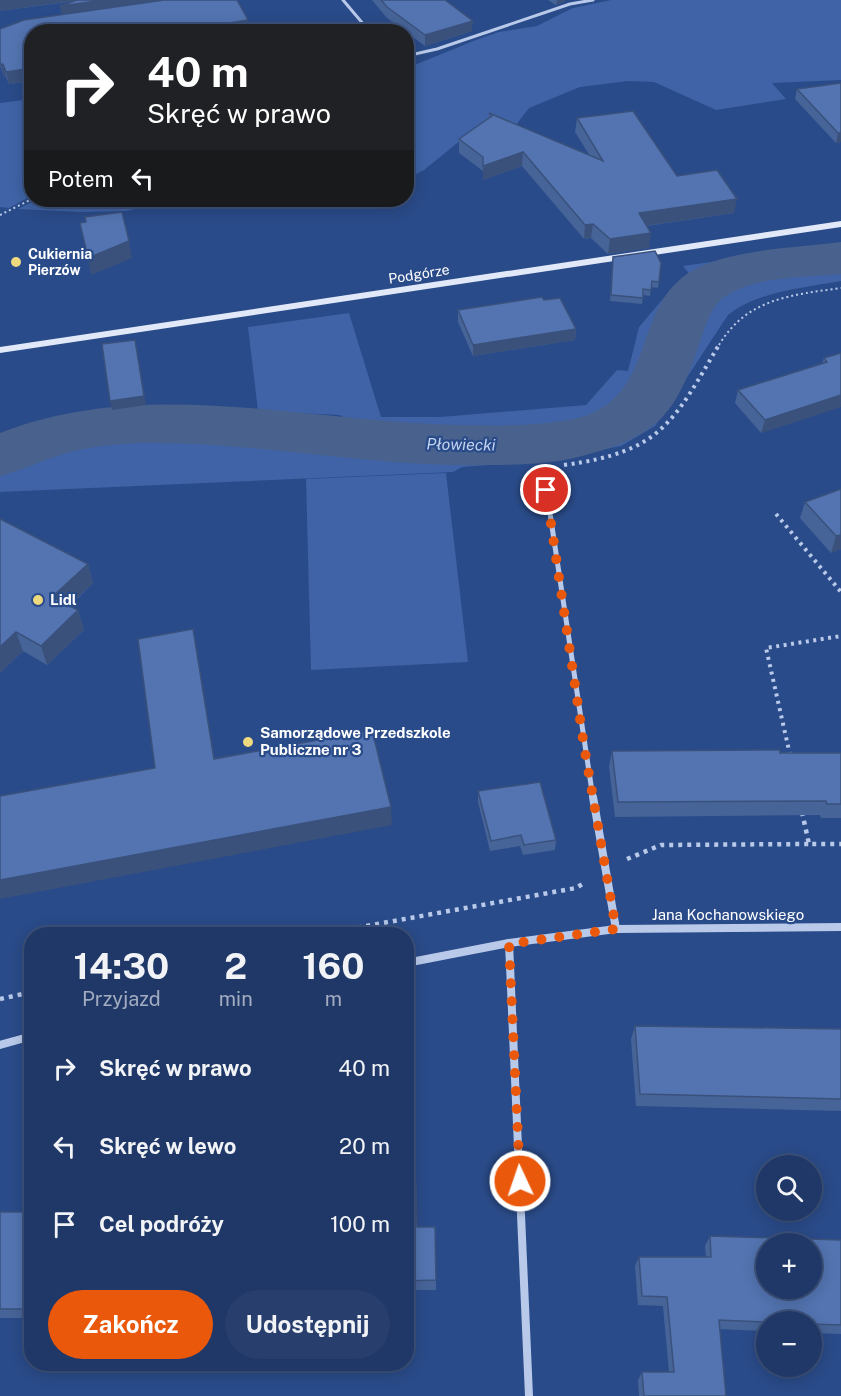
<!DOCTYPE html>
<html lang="pl">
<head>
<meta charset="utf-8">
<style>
  :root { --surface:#203867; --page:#283f6d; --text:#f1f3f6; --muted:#a2acc0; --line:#3d527b; --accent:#ea580c }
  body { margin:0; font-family:"Public Sans",sans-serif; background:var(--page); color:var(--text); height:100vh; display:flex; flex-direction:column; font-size:22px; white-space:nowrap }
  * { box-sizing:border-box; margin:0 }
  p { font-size:20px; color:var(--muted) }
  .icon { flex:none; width:33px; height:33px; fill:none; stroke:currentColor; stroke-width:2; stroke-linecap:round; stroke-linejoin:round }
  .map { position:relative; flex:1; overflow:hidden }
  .sheet { position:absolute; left:24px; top:927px; width:390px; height:444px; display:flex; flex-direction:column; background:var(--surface); border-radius:24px; box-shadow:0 3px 15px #0003,0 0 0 2px var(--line) }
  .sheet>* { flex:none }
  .banner { position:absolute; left:24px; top:24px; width:390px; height:183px; border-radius:24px; box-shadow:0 3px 15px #0003,0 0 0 2px var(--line); background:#202124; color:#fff; overflow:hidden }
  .buttons { position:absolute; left:756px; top:1155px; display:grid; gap:12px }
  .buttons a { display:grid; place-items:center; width:66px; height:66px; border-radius:50%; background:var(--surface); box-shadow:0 3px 15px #0003,0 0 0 2px var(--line); font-size:30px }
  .pin { position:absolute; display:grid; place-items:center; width:51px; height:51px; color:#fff; margin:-26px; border:3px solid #fff; border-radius:50%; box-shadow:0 2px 6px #0007 }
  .me { position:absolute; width:66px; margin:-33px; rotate:357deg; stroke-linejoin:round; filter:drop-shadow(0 0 4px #0008) }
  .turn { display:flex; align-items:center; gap:21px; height:126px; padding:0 24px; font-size:27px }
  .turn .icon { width:78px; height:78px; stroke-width:2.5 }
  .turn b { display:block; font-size:42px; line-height:51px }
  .then { display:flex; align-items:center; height:57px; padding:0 24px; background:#0003; gap:12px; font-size:22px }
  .eta { display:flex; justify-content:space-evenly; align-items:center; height:102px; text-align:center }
  .eta b { font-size:36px; font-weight:700; line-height:42px }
  .cta { display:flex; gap:12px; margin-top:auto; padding:12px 24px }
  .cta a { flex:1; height:69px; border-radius:36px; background:var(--accent); color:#fff; font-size:24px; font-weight:700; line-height:69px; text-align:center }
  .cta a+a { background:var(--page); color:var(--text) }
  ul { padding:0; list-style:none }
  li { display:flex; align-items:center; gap:18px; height:78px; padding:0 24px }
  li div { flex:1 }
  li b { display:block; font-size:22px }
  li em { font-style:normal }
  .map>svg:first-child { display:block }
  .green { fill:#3f63a6 }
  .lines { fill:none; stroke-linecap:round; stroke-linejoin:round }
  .river { fill:#49618d; fill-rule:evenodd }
  .path-far2 { stroke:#b8c9e9; stroke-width:2; stroke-dasharray:2 3; stroke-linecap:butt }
  .path-far1 { stroke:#b8c9e9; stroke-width:4; stroke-dasharray:3 4.5; stroke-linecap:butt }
  .path { stroke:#b8c9e9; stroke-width:4.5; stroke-dasharray:4 5; stroke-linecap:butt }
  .lane { stroke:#b8c9e9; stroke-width:3 }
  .street-far1 { stroke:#b8c9e9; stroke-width:5 }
  .street { stroke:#b8c9e9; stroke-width:8 }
  .secondary { fill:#e1e9f8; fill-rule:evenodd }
  .wall { fill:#476498 }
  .shaded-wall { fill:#3a517c }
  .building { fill:#5374b1; stroke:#3a517c; stroke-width:1.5; fill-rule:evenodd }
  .route { stroke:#ea580c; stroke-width:10; stroke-dasharray:0 18 }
  .poi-dot { fill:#efd97f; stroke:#2a4b89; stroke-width:2 }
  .labels { text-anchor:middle; stroke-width:4.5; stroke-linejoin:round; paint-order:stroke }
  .far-poi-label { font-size:14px; font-weight:bold; fill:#fff; stroke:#2a4b89; text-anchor:start }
  .far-street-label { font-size:14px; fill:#fff; stroke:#2a4b89 }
  .poi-label { font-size:15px; font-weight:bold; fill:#fff; stroke:#2a4b89; text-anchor:start }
  .street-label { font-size:15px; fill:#fff; stroke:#2a4b89 }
  .water-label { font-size:16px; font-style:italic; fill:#c3d4f0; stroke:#2a4b89 }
</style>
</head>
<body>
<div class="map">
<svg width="841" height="1396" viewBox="0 0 841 1396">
  <rect width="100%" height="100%" fill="#2a4b89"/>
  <g class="green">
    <path d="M611,0h230v80l-69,3 14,16 -70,11 -62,-28 -26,-1 -48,6 -51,21 -19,25 -33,-6 -53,43 -17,9v-111l69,-28 23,-8 38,-6 36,-18z"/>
    <path d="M31,99v97l-22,12 -9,-1v-104z"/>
    <path d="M36,200h145l-55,11 -46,1 -62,-3z"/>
    <path d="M301,200h68l-8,4 -50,4z"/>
    <path d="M841,243v4c-53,9 -129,10 -167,53 -6,7 -8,21 -11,29 -11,33 -24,70 -55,87l-109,16 -146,-5 -13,-12 -82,-4 -10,-84 101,-14 32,104h59l146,-12 31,-35 11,1 11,-44 35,-41 16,-11 -7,-9z"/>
    <path d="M841,266v15c-38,7 -82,10 -113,34l-73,111 -34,20 -70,14 -89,7 -9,5 -453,20v-23l58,-24 37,-9 51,-4 274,27 113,-2 84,-14 33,-23 35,-56 19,-59 14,-14 22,-10z"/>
    <path d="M446,473l22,189 -157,8 -5,-191z"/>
  </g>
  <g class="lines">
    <path class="river" d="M841,242v32c-36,4 -83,1 -115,22 -15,9 -19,27 -25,43 -25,75 -41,97 -119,117 -30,8 -62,9 -94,9 -116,3 -231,-24 -347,-22 -28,1 -57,4 -84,13 -19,6 -37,15 -57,20v-43c148,-58 309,-10 462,-8 37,1 76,1 112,-6 83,-19 57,-107 113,-145 37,-25 110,-26 154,-32z"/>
    <g class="path-far2">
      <path d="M0,215l32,-16"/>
      <path d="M719,345c28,-47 73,-50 122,-57"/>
    </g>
    <g class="path-far1">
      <path d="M564,465c97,-13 109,-42 156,-122"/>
      <path d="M776,514l65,78"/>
      <path d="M790,755l-24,-107 75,-12"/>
    </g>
    <g class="path">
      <path d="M802,812l7,32h32"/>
      <path d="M627,859l34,-14 148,-1"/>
      <path d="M322,934l254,-46 8,-5"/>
      <path d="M0,999l32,-7"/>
    </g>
    <g class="lane">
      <path d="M343,0l27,32"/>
      <path d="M406,56l31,-7 133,-45 23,-4"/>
    </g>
    <path class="street-far1" d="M543,467l50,331"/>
    <g class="street">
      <path d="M593,797l23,132"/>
      <path d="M509,943l20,453"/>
      <path d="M406,963l103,-20 107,-14 225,-2"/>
      <path d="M0,1045l32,-9"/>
    </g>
    <path class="secondary" d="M841,221v6l-841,126v-6z"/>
  </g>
  <g class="wall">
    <path d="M0,0h237l-205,32v49l-23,3 -3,-7h-2l-4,-12v-36l62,-14 13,-14 -75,10z"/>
    <path d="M372,0h73l27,31 -47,15 -38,-28z"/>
    <path d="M548,0h17l-1,2 -8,3z"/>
    <path d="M841,83v59l-5,1 -41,-44 2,-10z"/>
    <path d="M489,113l101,43 -15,-24 2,-14 100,58 57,37 -87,13 2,22 -41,6 -17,-16 -7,1 -62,-73 -39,14v-9l-24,-18v-14l30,-21z"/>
    <path d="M613,257l48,6 -3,25 -7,-1 -1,9 -7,-1 -1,9 -32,-3z"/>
    <path d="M544,300l32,29 -1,11 -102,16 -15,-34v-12z"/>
    <path d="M841,353l-80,80 -26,-30 3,-13 84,-27 2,-5z"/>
    <path d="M841,489v60l-10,4 -31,-35 5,-16z"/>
    <path d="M0,519l88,45 5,19 -23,23 8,4 6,20 -37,35 -24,-14 -23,22z"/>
    <path d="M612,751l229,2v65h-20l-1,-3 -205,2 -6,-50z"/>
    <path d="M478,791l78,49 -1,10 -32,5 -3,-9 -30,5 -12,-49z"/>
    <path d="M635,1026l206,3v82l-205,-5 -5,-67z"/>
    <path d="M406,1183l11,44 19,53v10h-30z"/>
    <rect x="0" y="1212" width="32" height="106"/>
    <path d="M710,1236l131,4v94l-29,-1v-11h-46v9l-47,-2 7,67h-87l-1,-16 4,-8h27l-6,-66 -25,-1 -3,-39 4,-9h67l-1,-11z"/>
  </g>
  <g class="shaded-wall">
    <path d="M0,0h79l-79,11z"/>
    <path d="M104,0h85l-126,19 -3,-13z"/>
    <path d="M557,0h8l-1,2 -8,3z"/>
    <path d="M248,20l1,12h-76z"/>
    <path d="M473,21l-1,10 -47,15v-11z"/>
    <path d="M3,64l3,13h-2l-3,-12z"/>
    <path d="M32,68v13l-23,3 -3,-12z"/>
    <path d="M838,133h3v9l-5,1z"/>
    <path d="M523,152l-1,14 -39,14v-14z"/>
    <path d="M737,199l-3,14 -97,14 2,-14z"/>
    <path d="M593,224l-2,14 -7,1 1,-14z"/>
    <path d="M651,233l-2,15 -41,6 2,-15z"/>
    <path d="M129,241l3,17 -41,17 -3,-17z"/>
    <path d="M576,329l-1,11 -102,16v-11z"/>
    <path d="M135,340l11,65 -34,5 -2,-9z"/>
    <path d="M841,395v12l-80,26 4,-13z"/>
    <path d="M841,535v14l-10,4 5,-17z"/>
    <path d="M88,564l5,19 -35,33 -6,-19z"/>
    <path d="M78,610l6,20 -37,35 -6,-19z"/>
    <path d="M193,629l4,20 20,128 -3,-18z"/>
    <path d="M16,632l7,19 -23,22v-26z"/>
    <path d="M391,807l1,18 -392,74v-19z"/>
  </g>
  <g class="building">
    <path d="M77,0h27l-44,6z"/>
    <path d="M164,0h73l11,20 -75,12h-141v36l-26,4 -3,-8 -2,1 -1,-3v-33l24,-9z"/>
    <path d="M381,0h64l28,21 -48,14 -38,-28z"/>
    <path d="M841,83v50h-3l-41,-44z"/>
    <path d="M633,111l44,65 40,-6 20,29 -98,14 12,20 -41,6 -17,-15 -8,1 -62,-73 -40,14v-9l-24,-18 33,-23 -3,-3 114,48 -26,-43z"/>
    <path d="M122,212l7,29 -41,17 -8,-35 6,-1 -1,-5z"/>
    <path d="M655,251l6,12 -2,19 -7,-1 -1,9 -8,-1v9l-32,-3 2,-38z"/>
    <path d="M542,297l2,3 16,-2 16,31 -103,16 -15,-35z"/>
    <path d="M135,340l9,56 -34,5 -8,-57z"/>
    <path d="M841,353v42l-76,25 -27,-30 89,-28 -3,-4z"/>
    <path d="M841,489v46l-5,1 -31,-34z"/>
    <path d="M0,519l88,45 -36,33 26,13 -37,36 -25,-14 -16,15z"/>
    <path d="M193,629l21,130 158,-29 19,77 -391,73v-84l155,-28 -17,-129z"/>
    <path d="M780,750v3h61v51h-14l-1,-3 -208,1 -6,-51z"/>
    <path d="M540,782l16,58 -32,5 -3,-10 -30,6 -13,-50z"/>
    <path d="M635,1026l206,3v70l-201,-5z"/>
    <path d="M406,1183h10l1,44h18l1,53 -30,1z"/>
    <rect x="0" y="1212" width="32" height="97"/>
    <path d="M710,1236l131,4v85l-29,-1v-2h-46l-47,-2 7,76h-82l-2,-24h32l-7,-75 -25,-1 -3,-39h72zM766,1244h46v44h-46z"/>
  </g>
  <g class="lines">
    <path class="route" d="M520,1181l-11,-237 107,-15 -32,-183 -38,-256"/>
  </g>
  <g class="poi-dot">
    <circle cx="16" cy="262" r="6"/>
    <circle cx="38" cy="600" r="6"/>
    <circle cx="248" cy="742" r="6"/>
  </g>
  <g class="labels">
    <g class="far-poi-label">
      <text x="28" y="259">Cukiernia<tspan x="28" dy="16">Pierzów</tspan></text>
    </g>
    <g class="far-street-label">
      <text transform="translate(419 274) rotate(-9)" y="5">Podgórze</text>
    </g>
    <g class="poi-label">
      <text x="50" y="605">Lidl</text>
      <text x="260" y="738">Samorządowe Przedszkole<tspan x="260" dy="17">Publiczne nr 3</tspan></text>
    </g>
    <g class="street-label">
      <text x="728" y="920">Jana Kochanowskiego</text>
    </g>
    <g class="water-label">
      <text transform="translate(461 444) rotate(1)" y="6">Płowiecki</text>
    </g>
  </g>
</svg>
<div class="buttons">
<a><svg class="icon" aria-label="search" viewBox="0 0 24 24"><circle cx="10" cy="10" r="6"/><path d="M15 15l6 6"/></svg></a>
<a>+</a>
<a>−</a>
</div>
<div class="pin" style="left:546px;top:490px;background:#d93025"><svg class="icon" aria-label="arrive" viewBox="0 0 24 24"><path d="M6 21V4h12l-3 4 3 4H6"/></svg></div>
<svg class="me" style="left:520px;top:1181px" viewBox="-20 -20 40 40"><circle r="17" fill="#ea580c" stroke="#fff" stroke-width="3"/><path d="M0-11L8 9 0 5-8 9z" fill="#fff"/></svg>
<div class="banner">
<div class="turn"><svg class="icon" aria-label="right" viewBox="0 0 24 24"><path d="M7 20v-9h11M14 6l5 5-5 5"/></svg><div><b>40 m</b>Skręć w prawo</div></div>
<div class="then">Potem<svg class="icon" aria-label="left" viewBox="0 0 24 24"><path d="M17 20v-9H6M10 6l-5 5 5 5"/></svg></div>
</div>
<section class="sheet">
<div class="eta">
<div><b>14:30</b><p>Przyjazd</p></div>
<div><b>2</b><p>min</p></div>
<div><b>160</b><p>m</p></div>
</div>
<ul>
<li><svg class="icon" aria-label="right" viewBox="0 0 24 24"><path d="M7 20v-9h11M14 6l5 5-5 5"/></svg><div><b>Skręć w prawo</b></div><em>40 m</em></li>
<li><svg class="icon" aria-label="left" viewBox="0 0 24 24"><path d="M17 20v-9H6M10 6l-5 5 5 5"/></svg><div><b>Skręć w lewo</b></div><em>20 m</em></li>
<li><svg class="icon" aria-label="arrive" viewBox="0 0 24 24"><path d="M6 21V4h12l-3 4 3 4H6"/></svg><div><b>Cel podróży</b></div><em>100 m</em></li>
</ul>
<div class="cta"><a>Zakończ</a><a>Udostępnij</a></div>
</section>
</div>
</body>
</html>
